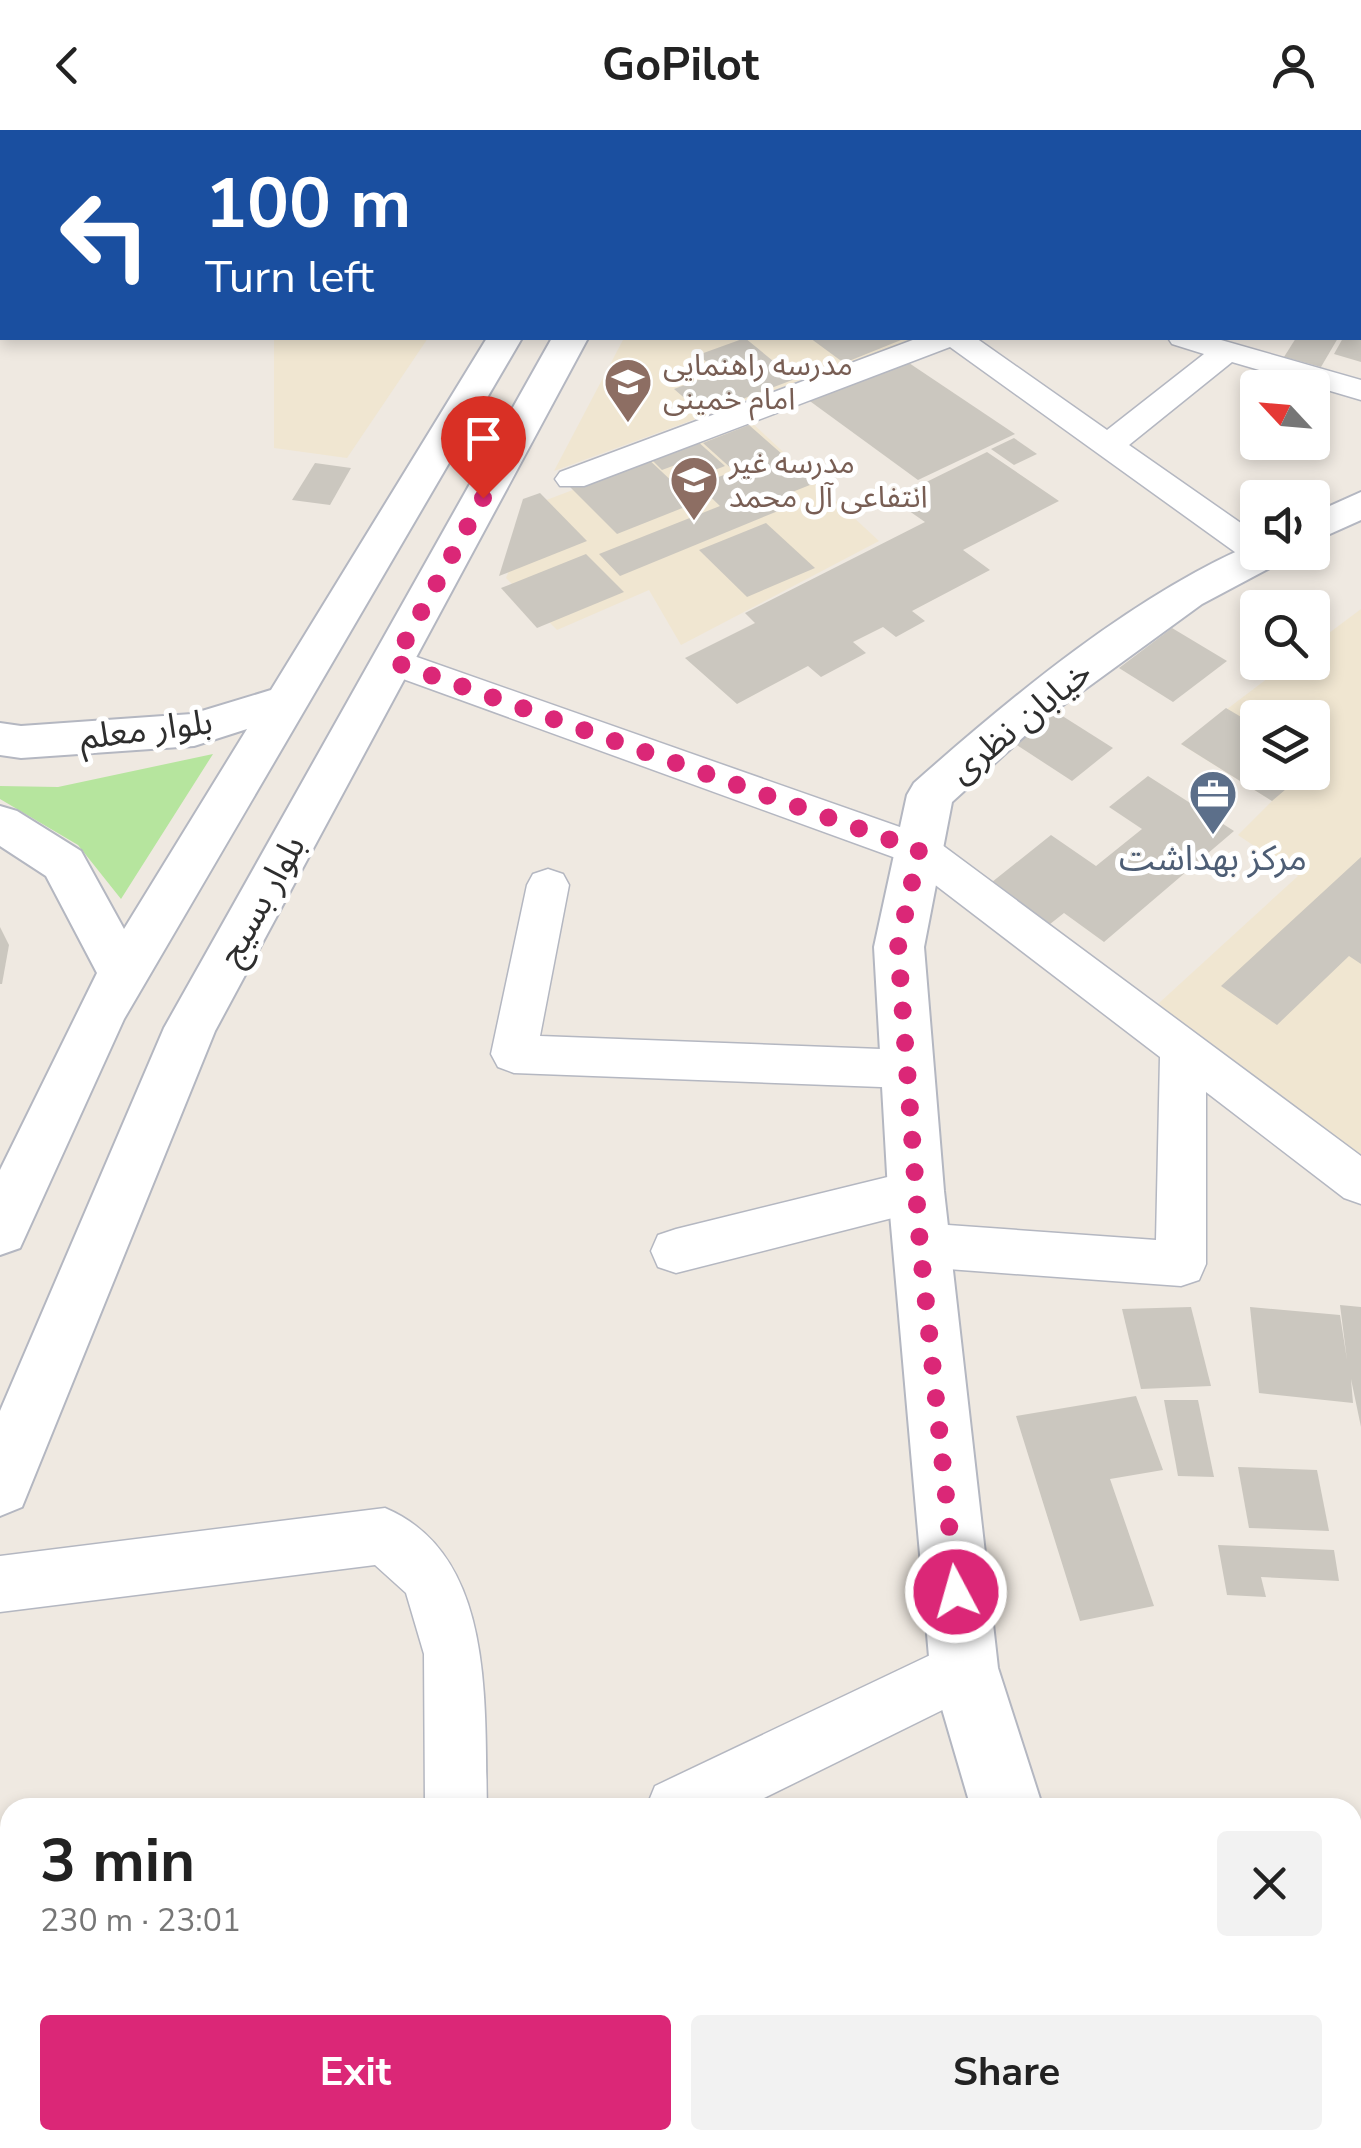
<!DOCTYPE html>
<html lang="en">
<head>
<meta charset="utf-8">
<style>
  :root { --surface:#fff; --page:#f2f2f2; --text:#222; --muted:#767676; --accent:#db2777 }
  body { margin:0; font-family:"Nunito Sans","Noto Sans Arabic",sans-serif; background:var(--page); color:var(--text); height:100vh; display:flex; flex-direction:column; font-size:38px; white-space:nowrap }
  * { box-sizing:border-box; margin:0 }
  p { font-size:32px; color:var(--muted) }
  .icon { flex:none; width:55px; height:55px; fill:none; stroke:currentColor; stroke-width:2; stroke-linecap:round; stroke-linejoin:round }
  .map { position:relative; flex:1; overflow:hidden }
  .details { position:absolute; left:0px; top:1668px; width:1362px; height:352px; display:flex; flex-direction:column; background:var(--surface); border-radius:30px 30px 0 0; box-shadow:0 5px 15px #0003 }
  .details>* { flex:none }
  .top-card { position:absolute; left:0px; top:0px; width:1362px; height:210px; box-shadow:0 5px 15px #0003; background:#1a4fa0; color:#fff; overflow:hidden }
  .needle { width:65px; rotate:296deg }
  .tools { position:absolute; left:1240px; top:240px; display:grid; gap:20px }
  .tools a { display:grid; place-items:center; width:90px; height:90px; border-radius:10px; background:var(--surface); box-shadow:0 5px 15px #0003; font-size:50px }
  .pin { position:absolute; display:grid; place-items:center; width:85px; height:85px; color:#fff; margin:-102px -42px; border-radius:50% 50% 50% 0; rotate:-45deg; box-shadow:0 0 10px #0007 }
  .pin .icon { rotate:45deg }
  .me { position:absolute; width:110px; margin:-55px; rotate:354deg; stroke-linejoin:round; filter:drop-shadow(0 0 8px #0008) }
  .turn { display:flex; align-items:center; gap:35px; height:210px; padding:0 40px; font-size:45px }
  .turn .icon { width:130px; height:130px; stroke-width:2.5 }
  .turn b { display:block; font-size:70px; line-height:85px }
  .round { display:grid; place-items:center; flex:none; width:105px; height:105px; border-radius:10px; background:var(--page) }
  .overview { display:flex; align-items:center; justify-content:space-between; height:170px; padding:0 40px }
  h1 { font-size:60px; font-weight:700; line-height:75px }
  .cta { display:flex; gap:20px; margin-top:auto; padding:20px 40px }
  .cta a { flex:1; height:115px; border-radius:10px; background:var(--accent); color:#fff; font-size:40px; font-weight:700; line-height:115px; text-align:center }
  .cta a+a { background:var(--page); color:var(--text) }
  header { display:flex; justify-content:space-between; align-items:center; height:130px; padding:0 40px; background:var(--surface); font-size:45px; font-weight:700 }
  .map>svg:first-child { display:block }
  .education { fill:#f0e6d1; fill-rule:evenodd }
  .green { fill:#b6e59e }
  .building { fill:#cbc7bf }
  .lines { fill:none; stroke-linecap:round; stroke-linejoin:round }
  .minor-casing { stroke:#b4b7c1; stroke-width:3 }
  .secondary-casing { stroke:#b4b7c1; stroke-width:4 }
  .minor { fill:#fff; fill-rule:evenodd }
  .secondary { fill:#fff; fill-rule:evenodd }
  .route { stroke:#db2777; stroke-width:18; stroke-dasharray:0 32.4 }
  .labels { text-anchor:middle; stroke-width:10; stroke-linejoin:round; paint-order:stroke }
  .far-education-label { font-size:30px; fill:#785e54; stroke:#fff; text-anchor:start }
  .street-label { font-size:35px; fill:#2e2e2e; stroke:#fff }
  .service-label { font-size:35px; fill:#4e5e75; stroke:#fff }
</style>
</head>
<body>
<header><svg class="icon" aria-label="back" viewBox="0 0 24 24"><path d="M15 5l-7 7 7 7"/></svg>GoPilot<svg class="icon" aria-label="person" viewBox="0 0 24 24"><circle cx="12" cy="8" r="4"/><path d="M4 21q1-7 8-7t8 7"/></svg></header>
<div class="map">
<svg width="1361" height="2018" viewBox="0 0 1361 2018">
  <rect width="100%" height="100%" fill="#efe9e1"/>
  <g class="education">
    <path d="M274,208h154l-81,120 -73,-10z"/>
    <path d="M624,208h292l-362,133z"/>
    <path d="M751,292l128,119 -198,104 -32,-55 -92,40 -51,-52 30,-74z"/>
    <path d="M1361,479v563l-214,-158 151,-138 -60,-41 34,-34 -91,-57 107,-81 24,-1 1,-17zM1258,588h54v54h-54z"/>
  </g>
  <path class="green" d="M213,624l-92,145 -43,-54 -78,-46v-13l58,1z"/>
  <g class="building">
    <path d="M745,208l50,41 -92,35 -29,-25 45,-17 -21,-17z"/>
    <path d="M810,208h96l-62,25z"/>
    <path d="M1296,208h42l-17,29 -37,-10z"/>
    <path d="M1343,208h18v24l-27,-8z"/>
    <path d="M906,231l109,73 -97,46 -111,-81z"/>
    <path d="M749,295l66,58 -48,19 11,9 -158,65 -21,-22 121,-48 -22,-21 36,-14 -31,-28z"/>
    <path d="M1014,308l23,16 -23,11 -23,-16z"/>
    <path d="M696,310l29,26 -23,9 -16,-14 -24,9 -12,-12z"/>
    <path d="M987,322l72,49 -96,49 27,20 -78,41 13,10 -29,16 -13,-10 -30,15 13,11 -45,24 -13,-11 -71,38 -52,-46 70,-35 -10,-10 180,-91 -33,-23z"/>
    <path d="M644,325l51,48 -78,31 -50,-50z"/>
    <path d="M315,333l36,5 -21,37 -38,-5z"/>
    <path d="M540,363l47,48 -88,35 24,-77z"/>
    <path d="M766,393l49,45 -68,29 -48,-47z"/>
    <path d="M586,424l38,38 -87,36 -36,-40z"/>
    <path d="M1172,498l55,33 -54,41 -54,-34z"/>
    <path d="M1045,575l68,43 -41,33 -69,-45z"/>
    <path d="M1226,578l32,19v45h48l-34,29 -91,-57z"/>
    <path d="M1148,646l86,55 -130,111 -40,-29 -24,19 -58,-42 69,-55 45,31 46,-37 -33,-22z"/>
    <path d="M1361,727v107l-12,-8 -72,69 -56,-39z"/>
    <path d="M0,797l9,18 -7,39h-2z"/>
    <path d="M1340,1175l21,2v120l-10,-48 2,24 -94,-10 -9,-86 90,8 7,45z"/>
    <path d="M1191,1177l20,79 -70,3 -19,-80z"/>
    <path d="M1136,1266l27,74 -53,9 44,127 -74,15 -64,-205z"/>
    <path d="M1164,1270h34l16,77 -36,-1z"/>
    <path d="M1238,1337l79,3 12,61 -80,-3z"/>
    <path d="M1218,1415l116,5 5,31 -78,-4 5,20 -39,-2z"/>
  </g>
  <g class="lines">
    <g class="minor-casing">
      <g id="minor">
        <path d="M918,208h58l131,92 97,-76 -32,-10 -4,-6h46l147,42v20l-129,-38 -103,83 129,90v17h17l-5,8 -12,3 -12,-3 -296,-213 -366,139h-24l-5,-7 5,-7z"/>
        <path d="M394,519l540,190 427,317v48l-17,-6 -138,-106v172l-7,16 -18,6 -261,-19 -18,-6 -7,-16 7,-16 18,-6 236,17 4,-183 -256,-196 -523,-190 -6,-9 6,-9z"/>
        <path d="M548,739l15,5 6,11 -29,151 367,14 16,6 7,13 -7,13 -16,6 -393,-15 -16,-6 -7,-13 36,-169 6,-11z"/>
        <path d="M916,1040l17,6 7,15 -7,15 -17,6 -240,61 -18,-6 -7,-16 7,-16 18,-6z"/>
        <path d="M385,1378c112,47 99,199 102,300h-62l-1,-154 -18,-61 -31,-28 -375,47v-56z"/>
        <path d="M964,1509l21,8 8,21 -8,21 -241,119h-98l9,-22z"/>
      </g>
    </g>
    <g class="secondary-casing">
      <g id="secondary">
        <path d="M577,0h33l1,2h-32z"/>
        <path d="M767,0h52l1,2h-51z"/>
        <rect x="1360" y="85" width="1" height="21"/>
        <rect x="1360" y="128" width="1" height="21"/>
        <path d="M487,208h35l-398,681 -104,229 -20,7v-85l97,-197 -51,-97 -46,-30v-40l17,5 64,40 43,78 123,-200 -53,17 -173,12 -21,-3v-32l21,3 171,-12 79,-24z"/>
        <path d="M552,208h36l-373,693 -193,476 -22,9v-105l164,-383z"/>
        <path d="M1361,362v28l-49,22v-28z"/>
        <path d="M1258,412v10h31l-6,9 -81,43 -162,118 -88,80 -28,145 20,244 54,477 45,140h-72l-41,-140 -42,-477 -14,-244 33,-152 7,-12c97,-86 223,-191 344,-241z"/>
        <path d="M1097,2010h82l3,8h-81z"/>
      </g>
    </g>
    <use href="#minor" class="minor"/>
    <use href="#secondary" class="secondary"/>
  </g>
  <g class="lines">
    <path class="route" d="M483,368l-89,164 525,188 -21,97 22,298 36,347"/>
  </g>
  <defs>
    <g id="school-pin" transform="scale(2.5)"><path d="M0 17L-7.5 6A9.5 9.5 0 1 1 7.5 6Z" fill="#8d6e63" stroke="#fff"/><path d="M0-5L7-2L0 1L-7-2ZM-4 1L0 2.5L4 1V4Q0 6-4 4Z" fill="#fff"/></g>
    <g id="office-pin" transform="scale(2.5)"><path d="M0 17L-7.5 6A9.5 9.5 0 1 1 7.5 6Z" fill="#5c6f8a" stroke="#fff"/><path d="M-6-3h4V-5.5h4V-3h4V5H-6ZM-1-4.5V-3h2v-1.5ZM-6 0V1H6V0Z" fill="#fff"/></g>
  </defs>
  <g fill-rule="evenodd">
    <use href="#school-pin" x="628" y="252"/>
    <use href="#school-pin" x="694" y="350"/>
    <use href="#office-pin" x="1213" y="664"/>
  </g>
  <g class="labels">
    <g class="far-education-label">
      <text x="663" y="245">مدرسه راهنمایی<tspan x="663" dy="34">امام خمینی</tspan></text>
      <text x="729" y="343">مدرسه غیر<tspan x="729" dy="34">انتفاعی آل محمد</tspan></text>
    </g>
    <g class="street-label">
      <text transform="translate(1020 591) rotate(-39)" y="12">خیابان نظری</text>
      <text transform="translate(146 599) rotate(-7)" y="12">بلوار معلم</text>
      <text transform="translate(261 770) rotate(-61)" y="12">بلوار بسیج</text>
    </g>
    <g class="service-label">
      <text x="1213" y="740">مرکز بهداشت</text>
    </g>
  </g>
</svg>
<div class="tools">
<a><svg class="needle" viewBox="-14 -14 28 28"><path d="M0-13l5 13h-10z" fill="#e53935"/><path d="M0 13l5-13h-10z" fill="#767676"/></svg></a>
<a><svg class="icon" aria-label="sound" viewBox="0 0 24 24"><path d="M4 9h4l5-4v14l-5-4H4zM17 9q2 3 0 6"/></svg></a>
<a><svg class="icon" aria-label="search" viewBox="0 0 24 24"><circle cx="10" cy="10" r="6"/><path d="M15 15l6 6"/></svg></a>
<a><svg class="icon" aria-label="layers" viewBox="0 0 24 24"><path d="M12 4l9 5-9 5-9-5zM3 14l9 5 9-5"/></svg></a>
</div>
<div class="pin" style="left:483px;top:368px;background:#d93025"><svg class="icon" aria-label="arrive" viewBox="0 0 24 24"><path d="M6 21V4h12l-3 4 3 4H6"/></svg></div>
<svg class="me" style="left:956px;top:1462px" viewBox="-20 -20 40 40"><circle r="17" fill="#db2777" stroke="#fff" stroke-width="3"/><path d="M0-11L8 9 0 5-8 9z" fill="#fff"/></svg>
<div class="top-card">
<div class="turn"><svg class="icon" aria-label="left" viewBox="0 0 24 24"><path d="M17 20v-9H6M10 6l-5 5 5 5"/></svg><div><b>100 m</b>Turn left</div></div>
</div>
<section class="details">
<div class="overview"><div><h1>3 min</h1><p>230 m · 23:01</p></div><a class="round"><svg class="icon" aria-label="close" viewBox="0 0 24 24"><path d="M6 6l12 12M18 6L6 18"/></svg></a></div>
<div class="cta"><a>Exit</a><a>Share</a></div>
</section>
</div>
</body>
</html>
